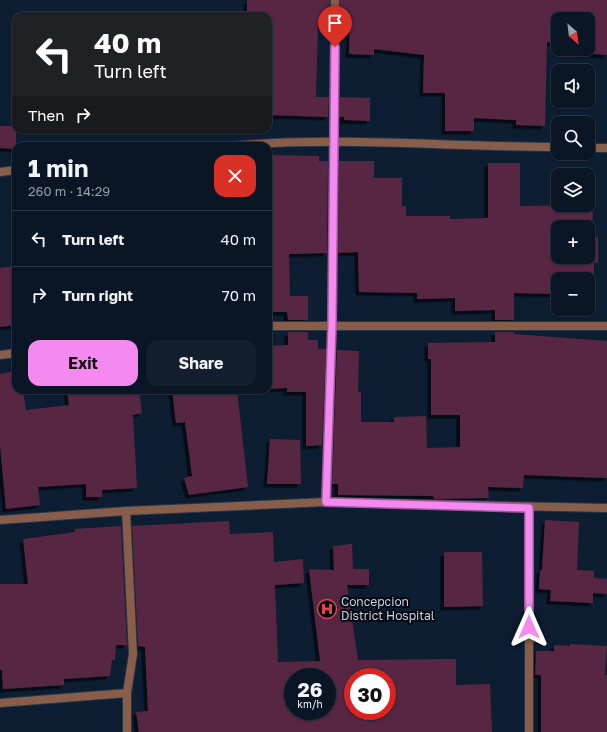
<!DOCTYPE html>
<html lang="en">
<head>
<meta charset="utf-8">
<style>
  :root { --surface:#0a1626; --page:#131f2e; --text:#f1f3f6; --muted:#999fa7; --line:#2a3543; --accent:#f489ef }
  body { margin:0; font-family:"Golos Text",sans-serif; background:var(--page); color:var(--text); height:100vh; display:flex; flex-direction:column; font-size:15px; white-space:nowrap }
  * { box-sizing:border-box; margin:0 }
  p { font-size:13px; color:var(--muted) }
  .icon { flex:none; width:22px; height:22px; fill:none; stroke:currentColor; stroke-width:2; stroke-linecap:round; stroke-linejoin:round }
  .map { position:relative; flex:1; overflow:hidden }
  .drawer { position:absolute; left:12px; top:142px; width:260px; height:252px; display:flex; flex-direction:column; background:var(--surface); border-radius:12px; box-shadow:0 1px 3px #0004,0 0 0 1px var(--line) }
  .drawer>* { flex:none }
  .top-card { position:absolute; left:12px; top:12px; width:260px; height:122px; border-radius:12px; box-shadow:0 1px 3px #0004,0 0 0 1px var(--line); background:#202124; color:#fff; overflow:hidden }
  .needle { width:26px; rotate:152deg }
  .buttons { position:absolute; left:551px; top:12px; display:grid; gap:8px }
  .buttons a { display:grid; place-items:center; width:44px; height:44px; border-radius:8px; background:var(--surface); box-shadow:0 1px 3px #0004,0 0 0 1px var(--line); font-size:20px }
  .speed { position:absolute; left:284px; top:668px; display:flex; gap:8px; font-size:20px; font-weight:700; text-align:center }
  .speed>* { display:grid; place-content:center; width:52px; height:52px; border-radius:50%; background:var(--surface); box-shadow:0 1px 3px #0004,0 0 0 1px var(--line); line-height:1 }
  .speed small { font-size:10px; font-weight:400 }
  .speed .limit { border:6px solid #d22; background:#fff; color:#111 }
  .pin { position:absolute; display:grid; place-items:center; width:34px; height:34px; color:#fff; margin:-41px -17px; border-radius:50% 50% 50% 0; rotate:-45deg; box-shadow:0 0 4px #0007 }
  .pin .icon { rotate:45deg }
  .me { position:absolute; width:44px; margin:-22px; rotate:0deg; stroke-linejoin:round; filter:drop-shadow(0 0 3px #0008) }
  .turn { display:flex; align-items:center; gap:14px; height:84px; padding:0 16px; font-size:18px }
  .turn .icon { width:52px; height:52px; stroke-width:2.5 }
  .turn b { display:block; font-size:28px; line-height:34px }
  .then { display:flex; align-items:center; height:38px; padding:0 16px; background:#0003; gap:8px; font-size:15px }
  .round { display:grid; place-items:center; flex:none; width:42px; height:42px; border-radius:12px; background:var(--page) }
  .summary { display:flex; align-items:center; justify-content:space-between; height:68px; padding:0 16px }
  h1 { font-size:24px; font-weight:700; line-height:30px }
  .button { display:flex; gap:8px; margin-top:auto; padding:8px 16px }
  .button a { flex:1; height:46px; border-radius:12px; background:var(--accent); color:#111; font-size:16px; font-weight:700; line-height:46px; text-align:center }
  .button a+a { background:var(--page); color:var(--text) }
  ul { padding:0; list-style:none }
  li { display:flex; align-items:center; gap:12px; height:56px; padding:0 16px; border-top:1px solid var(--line) }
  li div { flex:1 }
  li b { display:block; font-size:15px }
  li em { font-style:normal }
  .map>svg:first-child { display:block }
  .building { fill:#562742; fill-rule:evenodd; filter:url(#shadow) }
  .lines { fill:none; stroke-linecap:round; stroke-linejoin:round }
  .street-casing { stroke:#27374b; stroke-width:10 }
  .street { stroke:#885e4a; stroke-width:8 }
  .route-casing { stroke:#9f599b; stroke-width:10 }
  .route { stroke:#f489ef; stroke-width:7 }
  .labels { text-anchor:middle; stroke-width:4; stroke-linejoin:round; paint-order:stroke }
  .poi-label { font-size:12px; fill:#c9d4e2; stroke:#030710; text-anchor:start }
</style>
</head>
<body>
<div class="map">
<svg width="607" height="732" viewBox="0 0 607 732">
  <defs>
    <filter id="shadow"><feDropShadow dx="-3.5" dy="3.5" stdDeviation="0" flood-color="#0009"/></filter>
  </defs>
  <rect width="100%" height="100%" fill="#0d1d32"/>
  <g class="building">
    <path d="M247,0h83l-1,22h-11l-2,75h13l-1,20 -60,-2v-99h-21z"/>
    <path d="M340,0h267v55l-24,-2 1,-4h4v-30h-30v24l-11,-1 -2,84 -29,-1v-5l-42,-2v13h-29v-38h-22l1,-38 -50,-6v6l-25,-1 1,-31h-10z"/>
    <path d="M340,97l30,1v23l-26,-1v-3h-5z"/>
    <path d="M0,126h16v23l-16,-1z"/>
    <path d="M269,155l50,1v5h9l-1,92 -38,1 1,42h18v24h-20l-1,-8h-19z"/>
    <path d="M339,161h35v17h28v28h4v10h44v3l38,-1v-55h32v43l68,-1v-30h-28v-4l34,2 -2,64h6v26h-4v30h-6v-14h-30v15l-44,-1v27h-19v-10l-40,1v-13l-38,1v-6l-58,-1 -1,-40 -20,1zM558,227h30v30h-30z"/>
    <path d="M16,266v59l-16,2v-59z"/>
    <path d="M288,332h20v8h10v9h8l-4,96 -16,1v-54h-19v-4l-19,1v-43l20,-1z"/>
    <path d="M495,332h19v2l93,7v137l-83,-3 -1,13 -35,-1 1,11 -55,1 -1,-3 -95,-1v-11h-6l5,-134 22,1 -1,41h3v30h33v-5l32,-1 1,32 33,-1v-32h-29v-56h-3v-16l67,-1z"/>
    <path d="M16,371v19h7l3,20 43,-5 -2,-15h72l3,23 -9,2 4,73 -35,2v7h-16v-13l-48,3 2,18 -34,4 -6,-64v-71z"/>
    <path d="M172,390h65l11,97 -59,8 -5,-17 8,-2 -7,-54 -9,1z"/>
    <path d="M270,439l30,1 1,44h-34z"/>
    <path d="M545,520l34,2 -2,48 17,1v7l13,1v15l-14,-1v10l-43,-2 1,-11 -12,-1 1,-19h2z"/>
    <path d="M229,521l1,13 43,-2 1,30 29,-3 1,24 -29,2 3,77 42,-1 -11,-92 25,1 -1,-24 19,-2 1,25h16v16h-22l11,75 98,-1v26l34,-1 2,48h-353l-3,-20 12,-1 -3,-64 -7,-1 -6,-120zM293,677h34v34h-34zM353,677h34v34h-34z"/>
    <path d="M121,526l6,119h-11l-1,15h-3l-2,16 -46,3v6l-61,4 -1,-19h-2v-86h28l-5,-45 52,-7v-3z"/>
    <path d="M444,552h38l1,54 -39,1z"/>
    <path d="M570,644l37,2 -2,29h2v57h-66v-57h-6l1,-24h18v-6l16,1z"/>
  </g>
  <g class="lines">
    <g class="street-casing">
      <g id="street">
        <path d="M231,146c109,-10 218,1 327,1"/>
        <path d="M588,148h19"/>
        <path d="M0,172l16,-2"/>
        <path d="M268,326h339"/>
        <path d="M0,355l16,-2"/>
        <path d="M326,502l6,-177 3,-325"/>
        <path d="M0,520l126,-9 200,-9 281,6"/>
        <path d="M127,693v39"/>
        <path d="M0,703l127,-10 6,-39 -7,-143"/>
        <path d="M529,732v-224"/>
      </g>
    </g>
    <use href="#street" class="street"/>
  </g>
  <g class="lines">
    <g class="route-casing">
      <path id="route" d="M335,47l-3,278 -6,177 203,6v119"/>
    </g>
    <use href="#route" class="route"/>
  </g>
  <defs>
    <g id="hospital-ring" transform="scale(1)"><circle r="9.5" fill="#030710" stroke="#e0444e" stroke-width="1.5"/><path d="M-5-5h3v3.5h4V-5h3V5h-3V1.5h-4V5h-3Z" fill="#e0444e"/></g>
  </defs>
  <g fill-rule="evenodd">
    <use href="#hospital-ring" x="327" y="609"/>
  </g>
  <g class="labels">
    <g class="poi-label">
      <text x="341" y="606">Concepcion<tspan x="341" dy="14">District Hospital</tspan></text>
    </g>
  </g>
</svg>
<div class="buttons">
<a><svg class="needle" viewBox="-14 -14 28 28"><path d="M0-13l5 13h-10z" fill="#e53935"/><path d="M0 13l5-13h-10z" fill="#999fa7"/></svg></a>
<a><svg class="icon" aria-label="sound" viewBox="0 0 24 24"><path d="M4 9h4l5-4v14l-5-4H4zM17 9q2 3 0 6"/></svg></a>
<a><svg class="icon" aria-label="search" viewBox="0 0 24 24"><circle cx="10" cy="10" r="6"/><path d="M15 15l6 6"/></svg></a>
<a><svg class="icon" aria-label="layers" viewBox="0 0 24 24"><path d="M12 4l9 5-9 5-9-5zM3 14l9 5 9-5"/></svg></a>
<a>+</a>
<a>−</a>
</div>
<div class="speed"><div>26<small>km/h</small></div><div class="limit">30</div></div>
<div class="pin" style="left:335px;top:47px;background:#d93025"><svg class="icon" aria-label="arrive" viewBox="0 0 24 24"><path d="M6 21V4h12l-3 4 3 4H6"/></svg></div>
<svg class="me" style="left:529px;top:627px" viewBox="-20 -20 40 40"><path d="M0-17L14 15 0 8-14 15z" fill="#f489ef" stroke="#fff" stroke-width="4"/></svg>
<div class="top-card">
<div class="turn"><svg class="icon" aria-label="left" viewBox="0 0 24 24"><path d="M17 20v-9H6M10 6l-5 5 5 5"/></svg><div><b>40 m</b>Turn left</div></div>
<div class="then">Then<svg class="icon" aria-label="right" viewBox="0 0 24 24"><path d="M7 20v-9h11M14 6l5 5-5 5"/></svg></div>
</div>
<section class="drawer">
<div class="summary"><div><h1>1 min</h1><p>260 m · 14:29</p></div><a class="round" style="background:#d93025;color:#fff"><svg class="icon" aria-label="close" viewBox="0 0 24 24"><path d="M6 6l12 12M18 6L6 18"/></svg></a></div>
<ul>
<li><svg class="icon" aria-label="left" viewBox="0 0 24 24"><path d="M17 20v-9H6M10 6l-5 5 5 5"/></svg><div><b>Turn left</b></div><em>40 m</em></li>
<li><svg class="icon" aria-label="right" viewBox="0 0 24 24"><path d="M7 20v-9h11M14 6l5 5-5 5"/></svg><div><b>Turn right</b></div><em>70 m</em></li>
</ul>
<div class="button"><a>Exit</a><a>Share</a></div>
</section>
</div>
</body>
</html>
